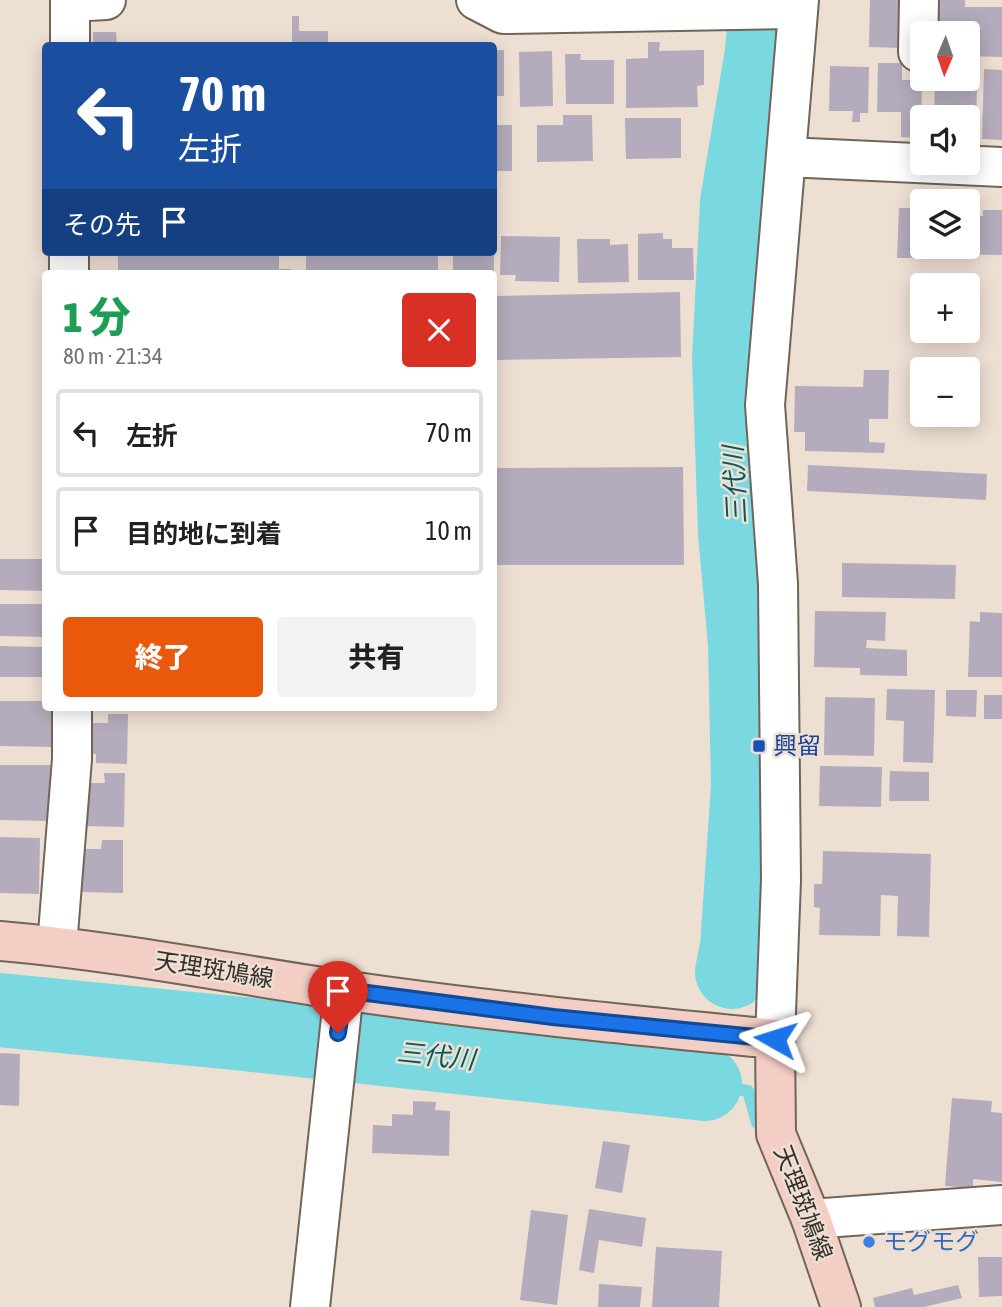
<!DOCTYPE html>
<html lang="ja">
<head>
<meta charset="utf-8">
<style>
  :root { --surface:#fff; --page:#f2f2f2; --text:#202124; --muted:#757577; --line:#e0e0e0; --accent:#ea580c }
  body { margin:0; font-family:"Asap Condensed","Noto Sans JP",sans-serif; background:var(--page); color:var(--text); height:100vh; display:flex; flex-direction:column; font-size:26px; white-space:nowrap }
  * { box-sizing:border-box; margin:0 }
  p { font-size:23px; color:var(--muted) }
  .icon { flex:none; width:38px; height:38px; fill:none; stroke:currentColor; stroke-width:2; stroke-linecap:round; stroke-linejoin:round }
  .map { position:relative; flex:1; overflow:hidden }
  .panel { position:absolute; left:42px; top:270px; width:455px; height:441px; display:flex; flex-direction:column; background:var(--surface); border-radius:7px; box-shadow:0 4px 18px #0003 }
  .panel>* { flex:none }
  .banner { position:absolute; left:42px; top:42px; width:455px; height:214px; border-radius:7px; box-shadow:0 4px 18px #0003; background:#1a4fa0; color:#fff; overflow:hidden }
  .needle { width:46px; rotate:182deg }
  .buttons { position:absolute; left:910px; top:21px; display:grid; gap:14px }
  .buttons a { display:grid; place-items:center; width:70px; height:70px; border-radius:7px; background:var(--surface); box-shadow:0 4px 18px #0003; font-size:35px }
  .pin { position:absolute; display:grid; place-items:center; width:60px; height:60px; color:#fff; margin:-72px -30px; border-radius:50% 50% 50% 0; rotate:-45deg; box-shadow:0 0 7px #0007 }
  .pin .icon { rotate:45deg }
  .me { position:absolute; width:77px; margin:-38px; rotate:276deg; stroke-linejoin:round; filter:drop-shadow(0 0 5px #0008) }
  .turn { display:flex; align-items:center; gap:24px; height:147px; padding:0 21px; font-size:32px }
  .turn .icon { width:91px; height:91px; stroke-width:2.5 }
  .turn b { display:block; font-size:49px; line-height:60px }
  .then { display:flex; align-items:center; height:66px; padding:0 21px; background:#0003; gap:14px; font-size:26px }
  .round { display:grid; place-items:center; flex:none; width:74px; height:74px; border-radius:7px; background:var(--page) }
  .headline { display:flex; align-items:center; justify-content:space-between; height:119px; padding:0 21px }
  h1 { font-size:42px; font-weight:800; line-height:52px; color:#1e9e55 }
  .cta { display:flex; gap:14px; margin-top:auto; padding:14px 21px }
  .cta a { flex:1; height:80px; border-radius:7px; background:var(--accent); color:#fff; font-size:28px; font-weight:800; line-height:80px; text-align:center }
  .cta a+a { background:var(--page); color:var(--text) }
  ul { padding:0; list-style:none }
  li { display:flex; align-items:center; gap:21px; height:88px; margin:0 14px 10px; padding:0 7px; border:4px solid var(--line); border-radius:7px }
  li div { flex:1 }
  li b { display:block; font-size:26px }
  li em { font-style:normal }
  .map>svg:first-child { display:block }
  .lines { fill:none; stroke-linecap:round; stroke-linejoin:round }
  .stream { stroke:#7ad9e0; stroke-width:12 }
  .river { stroke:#7ad9e0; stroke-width:74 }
  .building { fill:#b4acbc }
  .minor-casing { stroke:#716459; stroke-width:42 }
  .secondary-casing { stroke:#716459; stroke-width:42 }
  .minor { stroke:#fff; stroke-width:38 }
  .secondary { stroke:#f2cec5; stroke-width:38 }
  .route-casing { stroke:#114b97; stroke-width:18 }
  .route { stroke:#1a73e8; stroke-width:12 }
  .transit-dot { fill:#1a4fb4; stroke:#eedfd3; stroke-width:2.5 }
  .shop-dot { fill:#3f7fe0; stroke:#eedfd3; stroke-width:2.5 }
  .labels { text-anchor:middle; stroke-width:5; stroke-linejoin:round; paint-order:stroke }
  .transit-label { font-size:24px; fill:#164399; stroke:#eedfd3; text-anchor:start }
  .street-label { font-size:24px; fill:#36302b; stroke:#eedfd3 }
  .shop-label { font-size:24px; fill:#366cbe; stroke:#eedfd3; text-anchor:start }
  .water-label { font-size:26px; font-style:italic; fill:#025b60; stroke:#eedfd3 }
</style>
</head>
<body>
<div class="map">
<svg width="1002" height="1307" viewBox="0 0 1002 1307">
  <rect width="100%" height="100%" fill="#eedfd3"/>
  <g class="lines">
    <path class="stream" d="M705,1084l43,7 9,32"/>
    <g class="river">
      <path d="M732,972l5,-25 11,-161 -3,-142 -10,-111 -6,-175 8,-156 25,-150 4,-52"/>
      <path d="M0,1010l244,24 461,50"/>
    </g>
  </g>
  <g class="building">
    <path d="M870,0h33l-1,48 -33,-1z"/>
    <path d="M939,0h26v7h37v50l-34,-1v-23h-30z"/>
    <path d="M292,16h7v15h29v15h-36z"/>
    <path d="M93,32h23l1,14h-24z"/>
    <path d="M648,42h12l-1,9 45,-1v35l-7,1 1,21 -72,1v-49l22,-1z"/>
    <rect x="494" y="50" width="10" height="46"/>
    <path d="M552,51l1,55 -33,1 -1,-55z"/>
    <path d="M565,54h16l-1,6h34v44h-48z"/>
    <path d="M878,63h24v17h20l-1,58 -20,-1v-25h-24z"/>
    <path d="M830,66l39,1 -1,46h-8v9h-8l1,-11h-24z"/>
    <path d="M984,69l18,1v70l-20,-1z"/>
    <path d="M935,81l42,1 -1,47 -8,-1v-11h-34z"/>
    <path d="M563,115h29l1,46 -56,1v-37h26z"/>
    <path d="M625,118h56v40l-55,1z"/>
    <rect x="494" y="125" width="18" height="46"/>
    <path d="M899,208h23v39h15v11h-40z"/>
    <path d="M983,210h19v45l-57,-1v-7h23v-31h15z"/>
    <path d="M663,233v6h9v9h21l1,32h-56v-46z"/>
    <path d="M501,236l59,1 -1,45 -44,-1 1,-6h-16z"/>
    <path d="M577,239h33v6l18,-1 1,38 -51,1z"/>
    <path d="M118,252h161v17h12v4h-173z"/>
    <rect x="306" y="252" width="132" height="21"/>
    <rect x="453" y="252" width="41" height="21"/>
    <path d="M680,292l1,65 -187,3v-64z"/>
    <path d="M864,370h25l-1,49h-19v23l16,1 -1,10 -79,-2v-19h-11l1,-46 68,1z"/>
    <path d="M808,465l179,9 -1,26 -179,-9z"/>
    <path d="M683,467l1,98h-190v-97z"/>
    <path d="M0,559h46v32l-46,-1z"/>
    <path d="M842,563l114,2 -1,34 -113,-2z"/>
    <path d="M0,604h45l-1,33 -44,-1z"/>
    <path d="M815,611l71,1 -1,29 -18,-1 -1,8 41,2v26l-47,-1v-7l-46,-1z"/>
    <path d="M980,612l22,1v64h-34l2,-56 10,1z"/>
    <path d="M0,646l45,1v30h-45z"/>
    <path d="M887,689l48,1 -2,73 -30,-1 1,-41 -18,-1z"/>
    <path d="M946,690h31l-1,27 -30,-1z"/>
    <rect x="984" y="695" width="18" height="24"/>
    <path d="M825,697l50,1 -1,58 -50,-1z"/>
    <path d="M0,701h46v6h7l-1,40 -52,-1z"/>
    <path d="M108,714h20l-1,50 -31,-1v-9h-13l1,-31h24z"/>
    <path d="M0,765h50l-1,56 -49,-1z"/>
    <path d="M820,766l62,1 -1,40 -62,-1z"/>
    <path d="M890,771l39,1v29h-40z"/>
    <path d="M104,773h21l-1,54 -39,-1 -5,-43h25z"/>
    <path d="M0,837l40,1 -1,56 -39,-1z"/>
    <path d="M102,840h21v53l-43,-1v-43h21z"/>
    <path d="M823,851l108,3 -2,83 -32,-1 1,-40 -17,-1 -1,41 -61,-1 1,-27 -6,-1v-23h8z"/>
    <path d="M0,1053l20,1 -1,52 -19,-1z"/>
    <path d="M952,1098l40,3 -1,11 11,1v69l-29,-3v9l-28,-2z"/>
    <path d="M413,1101l23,1 -1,8 15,1 -1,45 -77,-3 1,-28 19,1v-12l21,1z"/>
    <path d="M603,1141l27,4 -8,48 -27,-5z"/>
    <path d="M589,1209l57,9 -4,29 -43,-7 -5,33 -15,-3z"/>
    <path d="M531,1210l37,5 -11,90 -37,-5z"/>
    <path d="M656,1247l66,4 -3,56h-67z"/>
    <path d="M978,1257h24v39l-23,1z"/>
    <path d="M599,1284l43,3 -2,20h-42z"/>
    <path d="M958,1285l4,13 -38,9h-49l-2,-9 39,-10 2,7z"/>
  </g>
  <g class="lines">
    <g class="minor-casing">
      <g id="minor">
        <path d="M70,0v46"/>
        <path d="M476,0l27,14 295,-5"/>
        <path d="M70,2l36,-2"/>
        <path d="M918,52l1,-52"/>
        <path d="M786,157l216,10"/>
        <path d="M69,273v-21"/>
        <path d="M57,946l15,-187v-52"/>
        <path d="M775,1039l6,-159 -3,-296 -13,-179 34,-405"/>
        <path d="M811,1219l191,-14"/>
        <path d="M310,1307l34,-317"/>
      </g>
    </g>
    <g class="secondary-casing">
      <path id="secondary" d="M0,941c115,10 228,32 342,49 144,21 289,35 433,49l1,95 35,85 30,88"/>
    </g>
    <use href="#minor" class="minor"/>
    <use href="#secondary" class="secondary"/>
  </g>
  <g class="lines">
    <g class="route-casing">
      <path id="route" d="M338,1033l6,-43 209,27 222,22"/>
    </g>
    <use href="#route" class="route"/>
  </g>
  <rect class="transit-dot" x="752" y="739" width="14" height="14" rx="3.5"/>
  <circle class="shop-dot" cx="869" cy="1242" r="7"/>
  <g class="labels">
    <g class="transit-label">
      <text x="773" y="754">興留</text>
    </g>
    <g class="street-label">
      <text transform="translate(214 970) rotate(9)" y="8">天理斑鳩線</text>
      <text transform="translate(803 1203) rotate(69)" y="8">天理斑鳩線</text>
    </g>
    <g class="shop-label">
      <text x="883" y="1250">モグモグ</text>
    </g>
    <g class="water-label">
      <text transform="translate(735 485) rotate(-93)" y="9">三代川</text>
      <text transform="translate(436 1056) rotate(6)" y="9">三代川</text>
    </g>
  </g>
</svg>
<div class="buttons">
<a><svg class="needle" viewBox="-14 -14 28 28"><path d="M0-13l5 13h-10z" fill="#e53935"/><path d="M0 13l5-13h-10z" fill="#757577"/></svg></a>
<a><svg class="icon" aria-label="sound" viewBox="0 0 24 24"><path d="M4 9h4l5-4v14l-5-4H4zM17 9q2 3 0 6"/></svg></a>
<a><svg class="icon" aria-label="layers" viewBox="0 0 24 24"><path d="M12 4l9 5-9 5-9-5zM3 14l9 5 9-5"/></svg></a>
<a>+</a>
<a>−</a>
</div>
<div class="pin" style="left:338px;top:1033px;background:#d93025"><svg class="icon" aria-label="arrive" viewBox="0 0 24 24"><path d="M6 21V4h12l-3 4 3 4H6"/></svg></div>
<svg class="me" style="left:775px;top:1039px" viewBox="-20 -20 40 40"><path d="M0-17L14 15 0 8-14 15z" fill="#1a73e8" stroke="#fff" stroke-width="4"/></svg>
<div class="banner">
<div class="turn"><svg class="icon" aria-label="left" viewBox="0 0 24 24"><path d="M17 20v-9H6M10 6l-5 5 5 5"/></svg><div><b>70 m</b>左折</div></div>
<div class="then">その先<svg class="icon" aria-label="arrive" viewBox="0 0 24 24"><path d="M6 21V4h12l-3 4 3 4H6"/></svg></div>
</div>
<section class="panel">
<div class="headline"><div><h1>1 分</h1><p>80 m · 21:34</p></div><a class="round" style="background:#d93025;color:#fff"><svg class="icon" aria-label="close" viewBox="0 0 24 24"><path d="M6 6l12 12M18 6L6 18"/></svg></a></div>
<ul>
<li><svg class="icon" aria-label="left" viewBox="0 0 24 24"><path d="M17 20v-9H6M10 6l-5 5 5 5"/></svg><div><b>左折</b></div><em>70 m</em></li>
<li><svg class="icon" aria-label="arrive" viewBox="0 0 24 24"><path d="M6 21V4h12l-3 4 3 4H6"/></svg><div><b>目的地に到着</b></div><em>10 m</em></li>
</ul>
<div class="cta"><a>終了</a><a>共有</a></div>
</section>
</div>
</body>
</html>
